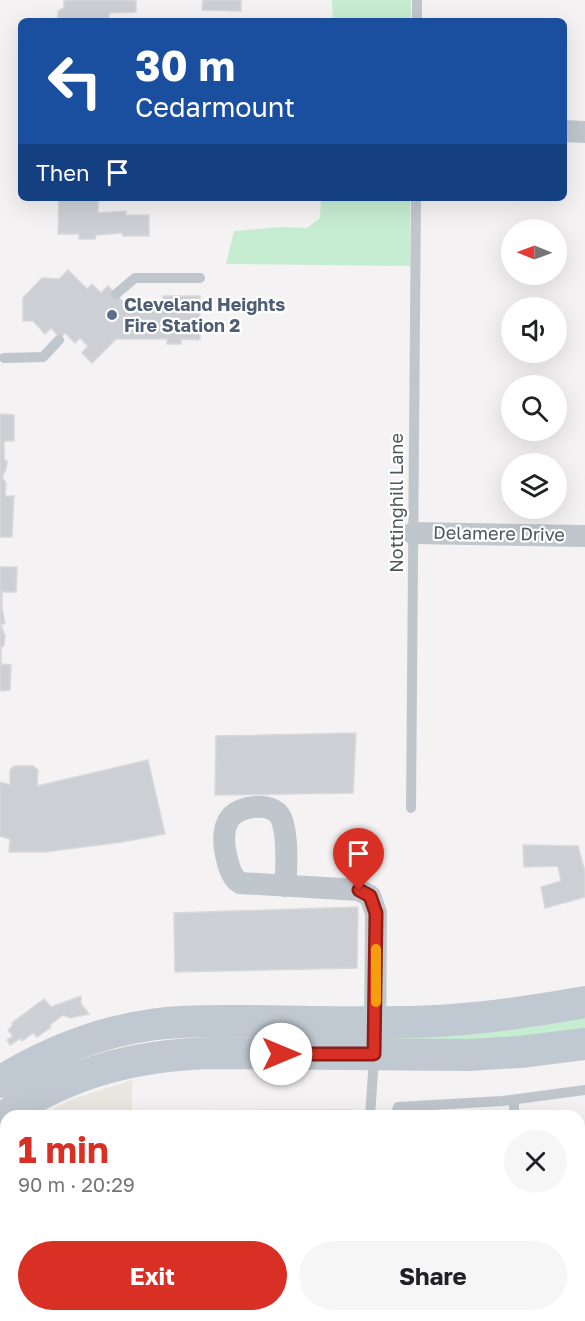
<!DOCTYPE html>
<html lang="en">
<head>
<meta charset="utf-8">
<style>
  :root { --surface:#fff; --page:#f6f6f6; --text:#202124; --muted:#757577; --accent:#d93025 }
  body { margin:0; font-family:"Golos Text",sans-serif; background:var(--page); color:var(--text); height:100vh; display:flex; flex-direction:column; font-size:22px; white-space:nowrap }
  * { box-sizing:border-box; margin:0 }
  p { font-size:20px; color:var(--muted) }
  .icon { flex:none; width:33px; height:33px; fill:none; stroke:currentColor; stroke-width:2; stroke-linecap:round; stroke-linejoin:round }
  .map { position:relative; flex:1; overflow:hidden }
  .side { position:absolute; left:0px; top:1110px; width:585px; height:212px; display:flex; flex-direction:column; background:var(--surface); border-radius:18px 18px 0 0; box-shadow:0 6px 24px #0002 }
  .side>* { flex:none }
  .banner { position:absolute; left:18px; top:18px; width:549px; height:183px; border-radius:9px; box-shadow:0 6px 24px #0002; background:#1a4fa0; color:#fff; overflow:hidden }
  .needle { width:39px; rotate:271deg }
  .buttons { position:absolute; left:501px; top:219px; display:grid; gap:12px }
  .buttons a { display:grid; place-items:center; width:66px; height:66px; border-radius:50%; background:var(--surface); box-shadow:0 6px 24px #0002; font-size:30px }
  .pin { position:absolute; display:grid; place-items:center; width:51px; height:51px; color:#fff; margin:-62px -26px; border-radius:50% 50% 50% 0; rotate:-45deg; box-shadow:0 0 6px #0007 }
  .pin .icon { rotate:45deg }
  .me { position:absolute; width:66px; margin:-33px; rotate:90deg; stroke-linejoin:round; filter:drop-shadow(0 0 4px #0008) }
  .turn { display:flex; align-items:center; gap:21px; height:126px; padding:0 18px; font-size:27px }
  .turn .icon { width:78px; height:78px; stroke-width:2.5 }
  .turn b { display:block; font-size:42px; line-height:51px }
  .then { display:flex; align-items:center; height:57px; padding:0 18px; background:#0003; gap:12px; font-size:22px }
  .round { display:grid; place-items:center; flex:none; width:63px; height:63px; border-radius:32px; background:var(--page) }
  .head { display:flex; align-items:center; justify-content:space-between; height:102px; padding:0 18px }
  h1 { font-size:36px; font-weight:700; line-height:45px; color:var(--accent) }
  .cta { display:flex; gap:12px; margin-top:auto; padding:12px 18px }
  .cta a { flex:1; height:69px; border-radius:36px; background:var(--accent); color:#fff; font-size:24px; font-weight:700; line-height:69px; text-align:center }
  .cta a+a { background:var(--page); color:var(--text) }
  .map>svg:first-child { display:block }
  .commercial { fill:#eae7e0 }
  .green { fill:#c6ecd2 }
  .building { fill:#cccfd3; stroke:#d7d9dc; stroke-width:1.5 }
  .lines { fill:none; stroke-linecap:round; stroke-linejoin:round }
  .lane { stroke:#bfc7cd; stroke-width:10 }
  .street { stroke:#bfc7cd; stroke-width:22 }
  .secondary { stroke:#c0c9d1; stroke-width:32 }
  .route-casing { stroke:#8d1f18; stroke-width:15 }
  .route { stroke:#d93025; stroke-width:10 }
  .slow { stroke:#f59e0b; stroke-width:10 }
  .service-dot { fill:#5c6f8a; stroke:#fff; stroke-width:2 }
  .labels { text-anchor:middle; stroke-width:4.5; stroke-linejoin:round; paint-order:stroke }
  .service-label { font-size:18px; font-weight:bold; fill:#4e5e75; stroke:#fff; text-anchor:start }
  .street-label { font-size:18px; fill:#4c565d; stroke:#fff }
</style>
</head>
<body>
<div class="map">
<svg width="585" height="1321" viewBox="0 0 585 1321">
  <rect width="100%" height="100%" fill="#f4f2f2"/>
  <g class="commercial">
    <path d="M132,1080v36h-92l30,-16z"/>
    <path d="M6,1140v176h236v5h-242v-176z"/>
  </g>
  <g class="green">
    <path d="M332,0h79v21h-78z"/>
    <path d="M321,198h89v68l-184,-2 8,-33 47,-4 26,1 13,-10z"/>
    <path d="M585,1014v20l-31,5 -168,4v-8z"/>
  </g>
  <g class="building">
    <path d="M64,0h72v12l-27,1v8h-50l-1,-2v-8l6,-3z"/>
    <path d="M203,0h38v11l-39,-1z"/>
    <path d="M59,198l39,2v13l28,-2v4h23v21h-26l-1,-3 -26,2 -1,4h-16v-5h-21z"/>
    <path d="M68,270l19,19 5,-5 9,9 7,-7 21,22 5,-5h29v-7h37v44l-19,-1v5h-14v-5h-51l-24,24 -10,-10 6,-7 -8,-8 -5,5 -10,-10 -5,5 -9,-10 -6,6 -12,-13h-10v-23l19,-20 17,1z"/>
    <path d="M0,414l14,1v26h-10v18l3,3 -1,8 -3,4v5l3,4 -1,13h9l-2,41h-12z"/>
    <path d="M0,567h17l-1,25h-14v17l3,14 -4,2 4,11 -1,9 -3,3v16l10,1 -1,25 -10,1z"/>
    <path d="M356,733l-3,60 -138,2 1,-59z"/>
    <path d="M148,760l17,74 -43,8 -78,10h-35l1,-13 -10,-3v-54l10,3v-15l4,-4h19l5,4 -1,16z"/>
    <path d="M523,845l55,1 7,26v25l-40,11 -4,-21 20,-6 -3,-15 -34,1z"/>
    <path d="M358,907l-1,61 -182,4 -1,-59z"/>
    <path d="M81,996v8l8,10 -19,4 -7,-3 -13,10 1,2 -14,10 -4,-4 -11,8 -1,-3 -11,7 -3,-5 6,-4 -5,-6 5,-5 -1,-2 32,-24 7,8z"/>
    <path d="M352,1110l-1,6h-208v-5z"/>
    <path d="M1,1177h5v100l-6,13z"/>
  </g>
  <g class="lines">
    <g class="lane">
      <path d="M417,21v-21"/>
      <path d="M116,294l19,-16h65"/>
      <path d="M4,358l39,-1 16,-17"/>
      <path d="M411,808l5,-610"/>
      <path d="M514,1100v16"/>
      <path d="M370,1116l4,-58"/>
      <path d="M395,1116l3,-9 104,-6 83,-11"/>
    </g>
    <g class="street">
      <path d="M564,131l21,1"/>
      <path d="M413,533l172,3"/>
      <path d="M285,886c2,-17 3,-56 -5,-70 -10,-15 -41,-10 -50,2 -8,11 -6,29 -3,41 2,9 5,19 13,24l119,7 11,6 6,17 -1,125"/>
    </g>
    <g class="secondary">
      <path d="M0,1082c47,-30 102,-51 157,-58 30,-4 61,-3 91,-3 51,1 101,2 151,1 63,0 125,-9 186,-20"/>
      <path d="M0,1120c61,-46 136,-65 211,-67l257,2 52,-3 65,-8"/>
    </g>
  </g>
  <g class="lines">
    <g class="route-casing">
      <path id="route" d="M281,1054h93l2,-141 -6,-17 -11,-6"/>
    </g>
    <use href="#route" class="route"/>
    <path class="slow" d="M376,1002v-53"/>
  </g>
  <circle class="service-dot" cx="112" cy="315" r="6"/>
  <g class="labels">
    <g class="service-label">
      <text x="124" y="311">Cleveland Heights<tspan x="124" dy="21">Fire Station 2</tspan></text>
    </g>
    <g class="street-label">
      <text transform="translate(397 503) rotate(-90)" y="6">Nottinghill Lane</text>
      <text transform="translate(499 534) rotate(1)" y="6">Delamere Drive</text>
    </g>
  </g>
</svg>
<div class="buttons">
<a><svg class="needle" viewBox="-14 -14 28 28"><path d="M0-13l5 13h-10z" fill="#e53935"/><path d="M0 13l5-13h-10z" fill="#757577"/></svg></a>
<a><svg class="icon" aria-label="sound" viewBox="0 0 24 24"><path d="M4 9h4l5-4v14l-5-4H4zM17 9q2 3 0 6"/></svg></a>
<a><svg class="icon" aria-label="search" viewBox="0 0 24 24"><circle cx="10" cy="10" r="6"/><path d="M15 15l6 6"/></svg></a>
<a><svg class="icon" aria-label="layers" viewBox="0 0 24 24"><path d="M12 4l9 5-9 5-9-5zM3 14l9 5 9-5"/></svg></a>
</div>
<div class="pin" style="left:359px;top:890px;background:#d93025"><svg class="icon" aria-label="arrive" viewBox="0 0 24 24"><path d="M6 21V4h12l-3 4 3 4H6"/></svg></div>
<svg class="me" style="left:281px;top:1054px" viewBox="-20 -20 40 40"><circle r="19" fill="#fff"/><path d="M0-13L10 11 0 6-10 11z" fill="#d93025"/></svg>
<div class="banner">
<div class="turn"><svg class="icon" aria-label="left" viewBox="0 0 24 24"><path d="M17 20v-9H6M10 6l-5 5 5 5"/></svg><div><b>30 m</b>Cedarmount</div></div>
<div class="then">Then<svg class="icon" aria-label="arrive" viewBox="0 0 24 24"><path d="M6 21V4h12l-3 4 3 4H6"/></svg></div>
</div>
<section class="side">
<div class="head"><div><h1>1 min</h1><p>90 m · 20:29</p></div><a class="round"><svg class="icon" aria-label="close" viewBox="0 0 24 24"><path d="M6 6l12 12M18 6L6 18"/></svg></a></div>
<div class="cta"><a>Exit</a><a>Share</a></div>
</section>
</div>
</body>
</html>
